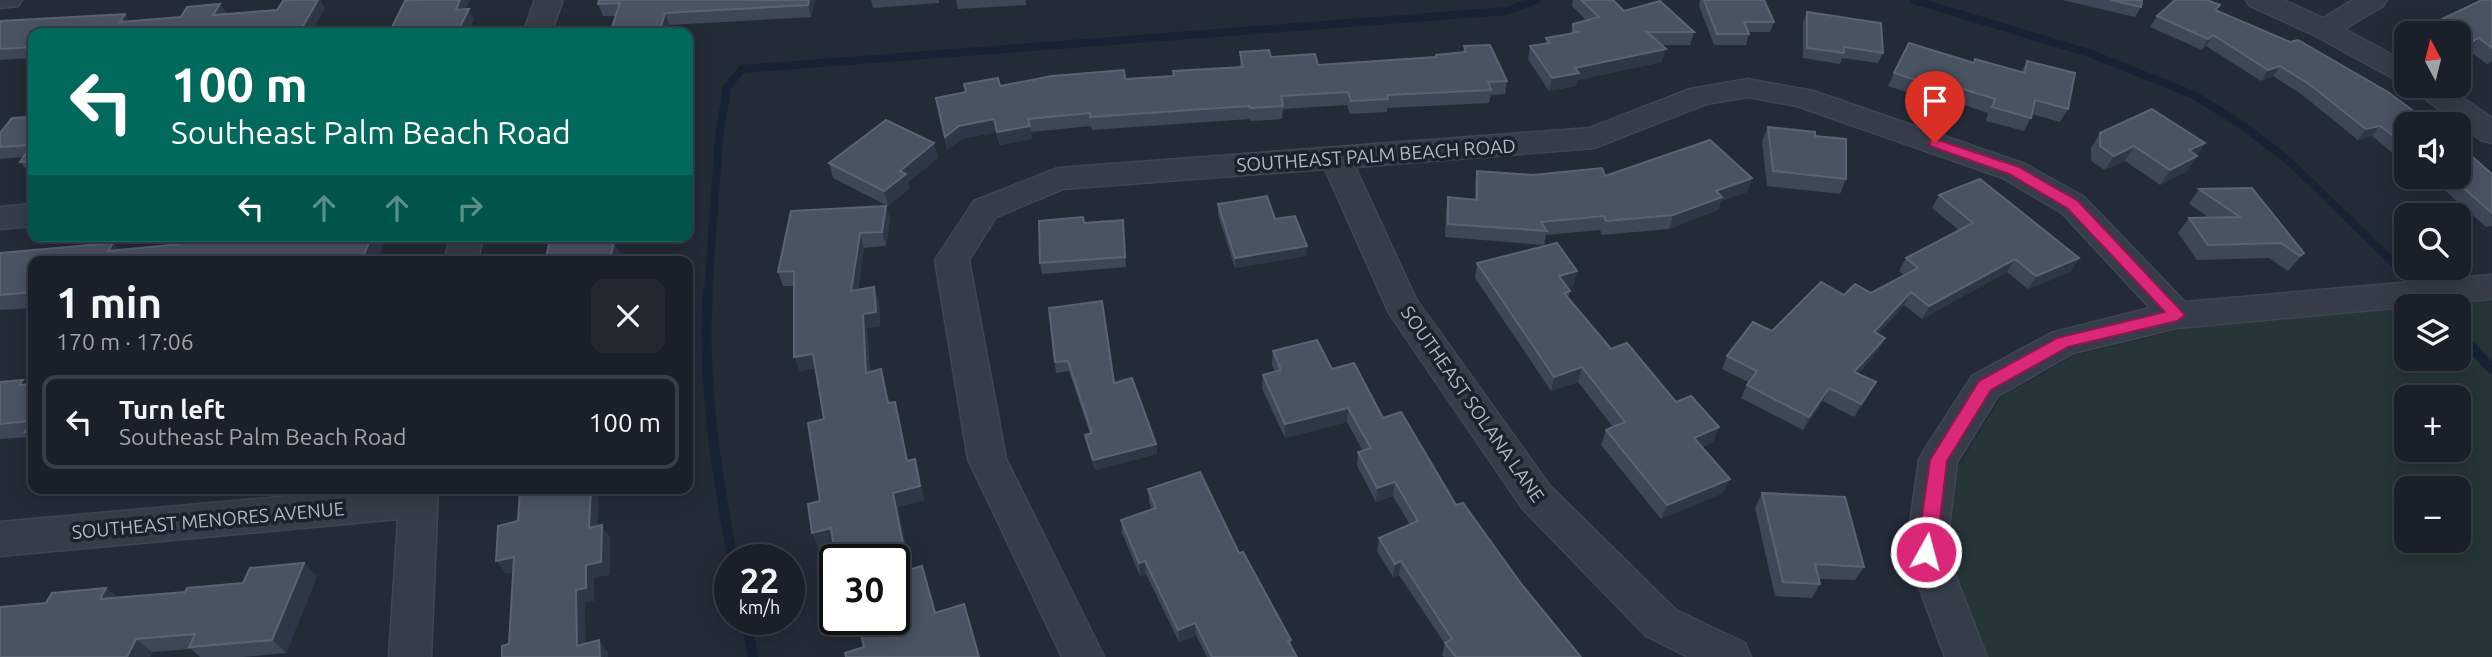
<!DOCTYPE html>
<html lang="en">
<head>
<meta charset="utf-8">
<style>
  :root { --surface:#1a2029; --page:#232831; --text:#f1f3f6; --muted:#9fa3a8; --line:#383e46 }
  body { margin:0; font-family:Ubuntu,sans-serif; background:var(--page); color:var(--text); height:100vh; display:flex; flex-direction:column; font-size:26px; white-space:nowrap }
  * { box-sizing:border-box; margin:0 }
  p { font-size:23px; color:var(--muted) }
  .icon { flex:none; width:38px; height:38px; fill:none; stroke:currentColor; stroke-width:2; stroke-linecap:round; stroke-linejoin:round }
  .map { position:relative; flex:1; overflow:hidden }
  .side { position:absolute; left:28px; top:256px; width:665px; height:238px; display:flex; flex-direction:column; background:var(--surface); border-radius:14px; box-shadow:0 4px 18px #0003,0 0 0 2px var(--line) }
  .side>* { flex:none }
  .hud { position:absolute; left:28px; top:28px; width:665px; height:214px; border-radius:14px; box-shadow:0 4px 18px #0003,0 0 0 2px var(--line); background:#00695c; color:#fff; overflow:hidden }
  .needle { width:46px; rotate:353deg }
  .buttons { position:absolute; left:2394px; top:21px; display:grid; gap:14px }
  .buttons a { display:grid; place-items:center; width:77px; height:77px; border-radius:14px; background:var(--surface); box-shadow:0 4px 18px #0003,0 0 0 2px var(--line); font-size:35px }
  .speed { position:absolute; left:714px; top:544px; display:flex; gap:14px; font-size:35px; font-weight:700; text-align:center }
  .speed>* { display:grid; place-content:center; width:91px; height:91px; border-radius:50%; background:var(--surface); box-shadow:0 4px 18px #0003,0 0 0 2px var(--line); line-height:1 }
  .speed small { font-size:18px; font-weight:400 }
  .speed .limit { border:4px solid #111; border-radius:10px; background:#fff; color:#111 }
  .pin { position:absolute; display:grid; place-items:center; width:60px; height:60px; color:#fff; margin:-72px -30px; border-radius:50% 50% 50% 0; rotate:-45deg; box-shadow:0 0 7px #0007 }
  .pin .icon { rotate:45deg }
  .me { position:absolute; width:77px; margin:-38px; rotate:7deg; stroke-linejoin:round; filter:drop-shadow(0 0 5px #0008) }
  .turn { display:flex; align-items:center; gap:24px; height:147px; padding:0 28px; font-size:32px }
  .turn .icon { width:91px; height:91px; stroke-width:2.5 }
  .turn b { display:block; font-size:49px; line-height:60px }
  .lanes { display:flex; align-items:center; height:66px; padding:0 28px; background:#0003; justify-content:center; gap:35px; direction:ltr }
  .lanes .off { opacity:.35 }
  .round { display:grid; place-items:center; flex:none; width:74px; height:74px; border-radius:14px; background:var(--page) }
  .headline { display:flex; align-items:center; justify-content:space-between; height:119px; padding:0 28px }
  h1 { font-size:42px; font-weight:600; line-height:52px }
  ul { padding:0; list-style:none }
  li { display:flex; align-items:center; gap:21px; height:94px; margin:0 14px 10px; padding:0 14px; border:4px solid var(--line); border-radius:14px }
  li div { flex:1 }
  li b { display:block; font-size:26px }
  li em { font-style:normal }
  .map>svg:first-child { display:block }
  .green { fill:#253538; fill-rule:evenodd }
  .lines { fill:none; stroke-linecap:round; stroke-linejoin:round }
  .stream-far1 { stroke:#172234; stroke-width:8 }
  .stream { stroke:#172234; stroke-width:10 }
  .minor-casing { stroke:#404651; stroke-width:3 }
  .minor { fill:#363d48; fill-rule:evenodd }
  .wall { fill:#3e4756 }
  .shaded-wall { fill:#2e3745 }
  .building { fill:#4a5362; stroke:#5a6371; stroke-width:2 }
  .route { fill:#db2777; stroke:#8e194d; stroke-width:2 }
  .labels { text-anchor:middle; stroke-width:7; stroke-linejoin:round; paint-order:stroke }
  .street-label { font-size:19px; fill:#b1b7c4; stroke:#1c222c }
</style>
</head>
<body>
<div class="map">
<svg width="2492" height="657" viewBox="0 0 2492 657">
  <rect width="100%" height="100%" fill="#232b37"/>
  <path class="green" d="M2492,301v356h-506l-39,-100 10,-88 44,-72 75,-42 112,-27 218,-20v51h53v-53h-30zM2406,397h53v53h-53zM2406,488h53v53h-53z"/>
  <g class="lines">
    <g class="stream-far1">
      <path d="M1913,0l176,53 105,42 51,32 46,36 104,101"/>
      <path d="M708,293l11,-156 8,-50 15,-18 765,-58 29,-11"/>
    </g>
    <g class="stream">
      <path d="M708,292c-6,89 8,180 25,268"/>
      <path d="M2460,335l32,34"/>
      <path d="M746,620l7,37"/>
    </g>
    <g class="minor-casing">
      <g id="minor">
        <path d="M0,0h22l-4,6 -18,2z"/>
        <path d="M535,0h28l-12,33h-28z"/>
        <path d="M2246,0h37l40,18 30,-18h34l-4,6 -39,23 62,33v21l-10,-3 -82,-45 -64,-29z"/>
        <path d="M1748,79l65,12 212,73 59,33 101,105 307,-27v24l-315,29 -104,25 -75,43 -41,66 -11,90 41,105h-42l-39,-105 13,-92 6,-11 47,-73 79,-43 99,-25 -88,-95 -59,-35 -206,-72 -49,-9 -42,7 -112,44 -239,19 61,132 134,187 126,124 69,33 6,14h-63l-42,-21 -124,-128 -133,-195 -64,-144 -262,20 -67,28 -27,43 37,199 98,198h-42l-94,-198 -33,-199 39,-59 84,-33 532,-40 100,-39z"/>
        <path d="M2411,86h34l47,32v25l-11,-3 -65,-48z"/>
        <path d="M33,204v22l-33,3v-22z"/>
        <path d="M451,236h32l-5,25h-34z"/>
        <path d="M378,488h60l-7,169h-42l9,-138 -398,37v-34z"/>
      </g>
    </g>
    <use href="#minor" class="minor"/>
  </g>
  <g class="wall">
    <path d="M294,0h26l5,9 -292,24v25l-33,2v-39h130l51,-4 39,-13 7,10 50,-4z"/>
    <path d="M599,0h216l-4,17 -141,8 -3,8h-57l6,-17h-13l-5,-12z"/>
    <path d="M871,0h68v3l-66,5z"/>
    <path d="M956,0h70v5l-68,4z"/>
    <path d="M1573,0h40l11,11 70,21 -4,13h-29l1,17 -85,18 -1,6 -27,5 -21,-32 2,-13 15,-3 1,-5 25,-4 2,-10 14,-3 -15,-15z"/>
    <path d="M1700,0h64l10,22 -4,10h-22l1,2 -3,11h-32l-15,-39z"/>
    <path d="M2062,0h80l-1,7 -6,10z"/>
    <path d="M2492,0v61l-5,3 -18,-13 -10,5v-23h-39l5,-6z"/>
    <path d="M2220,5l-4,6 190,113v31l-3,-3 -9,2 -22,-18 -14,4 -57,-46 -28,-18 -12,5 -55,-35 -4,4 -52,-23 7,-11z"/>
    <path d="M1807,12l76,41 -5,10 -36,-5 -2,6 -37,-6v-36z"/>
    <path d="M1464,46l43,35 -2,13 -14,1 -2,8 -102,5v4l-37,2 -3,-9 -64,4 -1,10 -32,2 -1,-2 -157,11 -1,-4 -60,6 1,7 -32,6 -4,-13 -34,7 -15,11 -11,-52 64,-12 173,-10 67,-9v-15l78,13 117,-8 1,-2 27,-2z"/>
    <path d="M1975,59l46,13 6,-11 41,48 -8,13 -28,-8 -1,4 -7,13 -38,-10 2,-8 -66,-22 -3,5 -31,-10 6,-13 79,-10z"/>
    <path d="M29,117l4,44 -10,-4 -23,2v-12z"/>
    <path d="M1768,127l78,52 -6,15 -73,-8 -5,-45z"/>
    <path d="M2100,133l105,10 -18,28 -27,14 -35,-24 -20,9 -14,-9v-13z"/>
    <path d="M934,143l4,15 -30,24 1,7 -21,17 -55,-28 -4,-15z"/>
    <path d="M33,161v11h-4l-9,-10z"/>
    <path d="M1477,171l56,4 219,3 -5,14 -26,9 -3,9 -49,19 -67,6 -2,-5 -54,5 -2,10 -99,-8 1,-26 2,-14 27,2v-15z"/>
    <path d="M2492,174v52l-6,1 -56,-50h29z"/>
    <path d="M2199,189l105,64 -16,18 -19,-13 -72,2 -19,-27 11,-15 19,-1 -19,-13z"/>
    <path d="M1939,195l140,63 -9,14 -42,17 -21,-17 -85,47 -18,-14 -26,29v17l-20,23 18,8 -7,13 -15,22 -31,-16 -20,29 -62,-32 7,-16 -26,-13 5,-13 117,-61 27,-2 33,-18 -5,-4 7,-13 53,-28 -27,-22z"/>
    <path d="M1218,204l57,15 31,37 -71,12 -17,-53z"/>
    <path d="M886,206l4,14 -4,26 -22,2 -6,42 16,-3 5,15 1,24 -13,2 3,44 11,-3 8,34 6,-1 4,14 9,45 7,-2 4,14 5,27 -26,7 12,62 12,-3 14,47 28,-9 15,53h-133l-1,-4 19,-6 -6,-27h36v-60h-58l-3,-18 -15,5 -6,-14 -4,-29 12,-3 -12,-78 16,-4 -8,-51 -16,3 -6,-14v-71h-11l-5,-14 13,-61z"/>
    <path d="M1123,220l3,47 -84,7 -2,-11 44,-40z"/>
    <path d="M188,236h199l-10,25h-344v47l-33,2v-57l113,-10 6,7 62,-6z"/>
    <path d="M1477,263l100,8 -4,15 -6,1 3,4 -2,6 43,52 65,53 43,25 -6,15 -11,5 21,46 -62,26 -60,-74 5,-15 7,-3 -35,-45 -27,9 -76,-113z"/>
    <path d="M1049,308l65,75 42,61 1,10 -62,16 -8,-25 -2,-10 5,-1 -21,-63 -13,2z"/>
    <path d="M1273,351l59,18 51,49 198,239h-137l-2,-2 3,-11 -46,-69 -6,2 -16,-26 2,-13 31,-13 -17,-29 -17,6 -19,-36 1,-14 5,-1 -16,-29 -62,16 -23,-49 1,-14 12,-4 -3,-6z"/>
    <path d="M0,382l28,3 5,-1v56l-3,-3 -30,2z"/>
    <path d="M1148,489l91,64 52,87v7l6,10h-90l-11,-22 -17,7 -33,-68 -6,2 -18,-43 -1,-13 31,-11 -3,-7z"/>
    <path d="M1762,493l102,74 -9,13 -37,-1 2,5 -8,14 -37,-2 -20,-88z"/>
    <path d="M317,576l-31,77 -43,4h-43l-9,-8 -39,3 -2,5h-150l106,-69 12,10 67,-6z"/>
  </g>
  <g class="shaded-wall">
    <path d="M318,0h2l5,9 -14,24h-12z"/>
    <path d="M460,0h10l-9,20 -5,-10z"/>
    <path d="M809,0h6l-4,17 -3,-12z"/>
    <path d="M220,4l7,11h-14z"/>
    <path d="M469,9l5,10 -6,14h-11z"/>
    <path d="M665,13l5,12 -3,8h-8z"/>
    <path d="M125,14l8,11 -13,-3z"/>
    <path d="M2213,35l-7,11 -4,4 6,-11z"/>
    <path d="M2479,38l-10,13 -10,5v-4l4,-5z"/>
    <path d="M1666,49l-4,13 -85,18 -1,6 -27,5 3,-13 23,-10z"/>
    <path d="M2280,66l-7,10 -12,5 7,-11z"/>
    <path d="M994,119l2,13 -34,7 -15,11 -2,-13 14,-11z"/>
    <path d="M1030,126l2,13 -32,6 -3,-13z"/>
    <path d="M2380,126l-8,10 -14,4 8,-11z"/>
    <path d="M934,143l4,15 -30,24 1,7 -21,17 -4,-15 16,-20z"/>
    <path d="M2205,143l-18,28 -27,14 10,-15 19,-20z"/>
    <path d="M2403,143h3v5l-3,4 -9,2z"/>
    <path d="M2134,146l-9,15 -20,9 9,-14z"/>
    <path d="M1752,178l-5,14 -26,9 -3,9 -49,19 4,-14 43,-24z"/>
    <path d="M886,206l4,14 -4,26 -4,-14z"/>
    <path d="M860,233l4,15 -9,57 -4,-14z"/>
    <path d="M372,236h15l-10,25h-16z"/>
    <path d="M603,236h10l-5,19 -6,-12z"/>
    <path d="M614,241l6,13 -1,7h-9z"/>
    <path d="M113,243l12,14 -17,-6z"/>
    <path d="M1307,246l-1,10 -71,12v-10z"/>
    <path d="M2079,258l-9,14 -42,17 8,-13z"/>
    <path d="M2015,259l-8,13 -85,47 7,-13z"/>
    <path d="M1577,271l-4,15 -18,5 4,-15z"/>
    <path d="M874,287l5,15 1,24 -13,2 3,59 -4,-14 -3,-59z"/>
    <path d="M1911,292l-7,13 -36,40 6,-13z"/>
    <path d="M1885,338l-7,13 -30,34 6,-13z"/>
    <path d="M813,354l6,14 -19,3 -6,-14z"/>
    <path d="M1582,367l-4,15 -27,9 3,-14z"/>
    <path d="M881,369l4,14 7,34 -4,-14z"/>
    <path d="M1876,382l-7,13 -15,22 7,-13z"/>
    <path d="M1829,388l-6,13 -20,29 6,-13z"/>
    <path d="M895,402l4,14 12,59 -4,-14z"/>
    <path d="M1348,408l-1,14 -62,16v-14z"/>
    <path d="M1719,427l-6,15 -24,10 5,-14z"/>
    <path d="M1156,444l1,10 -62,16 -2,-10z"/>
    <path d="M915,459l4,14 5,27 -26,7 15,76 -5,-13 -15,-77z"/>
    <path d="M1730,479l-7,14 -62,26 6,-14z"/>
    <path d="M1395,482l-2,14 -17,6 1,-14z"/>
    <path d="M591,488h8l-2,53 -8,-13z"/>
    <path d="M602,525l8,13v37l-16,3v23l-9,2 1,54 -9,-11 -1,-56z"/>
    <path d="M831,528l6,13 -19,6 -6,-14z"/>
    <path d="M514,557l9,13 -17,4 -10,-13z"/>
    <path d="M1145,561l1,13 -6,2 -1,-13z"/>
    <path d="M1401,561l-2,14 -6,2 2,-13z"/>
    <path d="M304,563l13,13 -31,77 -14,-13z"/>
    <path d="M106,588l16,14 -22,-3z"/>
    <path d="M1195,623l1,12 -17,7 -1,-12z"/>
    <path d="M136,639l16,13 -2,5h-23z"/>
    <path d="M599,640l9,12v5h-8z"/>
  </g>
  <g class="building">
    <path d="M294,0h24l-19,33h-266v14l-33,2v-28l125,-7 -5,8 61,-5 6,-10 33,-3 -7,11 64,-5 6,-9z"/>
    <path d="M418,0h42l-4,10 13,-1 -12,24h-68l16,-32z"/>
    <path d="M599,0h210l-1,5 -143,8 -6,20h-49l10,-30 -22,1z"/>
    <path d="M1581,0h32l11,11 36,-10 34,31h-47l19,17 -91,19 4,5 -27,5 -22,-32 20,-3 -4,-5 34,-6h-6l-1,-8 26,-7z"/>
    <path d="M1704,0h60l10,22h-30l5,12h-32z"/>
    <path d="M2111,0h31l-1,7z"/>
    <path d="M2175,0h32l13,5 -5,5 75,32 8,-2 90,52 43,32h-25v19h-3l-23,-17 -14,3 -57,-45 -29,-18 -12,4 -55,-35 -5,4 -51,-23z"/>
    <path d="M2482,0h10v48l-13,-10 -16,9 -4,-2v-12h-22l-12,-6z"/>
    <path d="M1807,12l74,11 2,30 -39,-6v6l-37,-5z"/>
    <path d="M1909,43l65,20 1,-4 50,14 2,-12 48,12 -7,36 -33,-9 -4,18 -39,-11 3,-8 -67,-21 -3,5 -31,-10z"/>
    <path d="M1490,45l17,36 -19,1 3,8 -104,5 1,4 -37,2 -3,-9 -67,4 2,10 -33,2 -1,-2 -159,11v-4l-62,6 2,7 -33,6 -3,-13 -35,7 -14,11 -9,-39 30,-6 -2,-8 34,-6 2,8 52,-10 72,-6 1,9 49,-3 -1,-5 70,-4 -3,-15 29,-2 2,7 44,-3 3,11 118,-8v-2l30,-3 -2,-6z"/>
    <path d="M2152,109l53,34 -16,7 8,6 -27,14 -36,-24 -20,10 -14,-10v-13z"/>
    <path d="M33,111v50l-13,1 12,-17 -32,2v-14l12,-15 17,-1z"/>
    <path d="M886,120l48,23 -34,28 6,3 -22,17 -55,-28z"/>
    <path d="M1768,127l47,5v4l31,3v40l-73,-8z"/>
    <path d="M1710,140l42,38 -36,13 6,6 -49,18 -67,6 -2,-5 -63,6 6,9 -99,-7v-27l29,3v-29l56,4 69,-7 3,8z"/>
    <path d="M2459,145l33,29v39l-41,-36h8z"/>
    <path d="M1980,179l99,79 -43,18 -21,-17 -86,47 -18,-14 -37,40 11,6 -31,34 22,10 -15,22 -32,-16 -20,29 -62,-32 10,-14 -30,-15 26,-34 19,9 49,-49 23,13 11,-11 16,9 47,-25 -12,-10 67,-35 -34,-28z"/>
    <path d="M2252,188l52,65 -4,3 -19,-13 -73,2 -19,-27 51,-1 -41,-28z"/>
    <path d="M1267,196l8,23 20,-3 12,30 -72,12 -17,-54z"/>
    <path d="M886,206l-4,26 -22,1 -9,58 23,-4 2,25 -13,2 3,59 15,-4 7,34 7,-1 12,59 8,-2 5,27 -27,7 15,77 14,-4 13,47 29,-9 15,53h-133l-1,-4 19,-6 -6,-27h36v-60h-32l-1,-3 -12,3h-13l-5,-32 -19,5 -4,-29 12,-3 -12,-78 16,-4 -11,-65 -19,3v-86l-16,1 13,-61z"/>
    <path d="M1083,217l1,6 39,-3 2,37 -85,6 -1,-42z"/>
    <path d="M188,236h184l-11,25h-73l3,-6 -69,6h-189v31l-33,3v-42l113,-10 -5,8 73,-7 4,-7z"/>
    <path d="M551,236h52l-1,7 12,-2 -4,20h-65z"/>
    <path d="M1557,243l20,28 -18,5 11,15 -6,2 47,56 16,-6 49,59 15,-6 28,31 -25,11 36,41 -63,26 -61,-75 19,-8 -43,-55 -28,10 -77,-114z"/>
    <path d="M1102,301l12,82 18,-5 24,66 -63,16 -8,-25 7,-2 -24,-72 -13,1 -6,-54z"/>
    <path d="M1317,340l15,29 22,-6 29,55 18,-6 55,93 7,-2 59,82 59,72h-125l-11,-14 7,-4 -51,-78 -6,3 -16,-26 39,-17 -23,-39 -18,6 -19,-36 13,-4 -23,-40 -63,16 -22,-49 18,-5 -8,-19z"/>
    <path d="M23,380l-4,5 14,-1v47l-8,1 6,-11 -31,3v-42z"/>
    <path d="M1200,472l39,81 4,-1 48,88 -3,1 9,16h-85l-17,-34 -17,7 -33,-69 -6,2 -18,-43 35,-12 -8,-19z"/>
    <path d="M520,488h71l-2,40 13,-3 -1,37 -15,3v23l-10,2 1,56 22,-6 1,17h-98v-11l7,-2 5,-87 -18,4 2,-35 20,-5z"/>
    <path d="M1762,493l83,4 19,70 -49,-3 5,20 -37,-2z"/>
    <path d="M304,563l-32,77 -83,7 6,-13 -59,5 -9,18h-127v-50l46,-4 6,-10 54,-5 -6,11 85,-7 2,-4 56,-5 7,-15z"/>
  </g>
  <path class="route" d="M1935,139l84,28 59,34 107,114 -8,6 -109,26 -77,43 -44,71 -11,91 -3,6 -7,2 -6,-2 -3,-6 13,-92 49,-79 78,-43 108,-26 -98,-104 -58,-34 -79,-28v-6z"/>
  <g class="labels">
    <g class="street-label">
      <text transform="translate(1376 155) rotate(-4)" y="7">SOUTHEAST PALM BEACH ROAD</text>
      <text transform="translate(1473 404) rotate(55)" y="7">SOUTHEAST SOLANA LANE</text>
      <text transform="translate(208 520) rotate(-5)" y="7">SOUTHEAST MENORES AVENUE</text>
    </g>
  </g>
</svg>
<div class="buttons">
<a><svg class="needle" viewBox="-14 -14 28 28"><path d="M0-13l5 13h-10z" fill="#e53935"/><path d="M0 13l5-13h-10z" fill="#9fa3a8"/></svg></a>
<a><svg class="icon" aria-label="sound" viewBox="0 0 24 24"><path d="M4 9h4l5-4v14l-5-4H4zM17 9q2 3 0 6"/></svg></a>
<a><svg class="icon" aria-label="search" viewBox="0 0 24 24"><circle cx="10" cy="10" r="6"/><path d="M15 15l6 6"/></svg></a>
<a><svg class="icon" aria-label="layers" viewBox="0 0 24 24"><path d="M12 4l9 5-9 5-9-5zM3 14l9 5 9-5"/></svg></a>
<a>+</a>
<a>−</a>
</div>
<div class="speed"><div>22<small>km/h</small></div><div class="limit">30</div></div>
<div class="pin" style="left:1935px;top:143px;background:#d93025"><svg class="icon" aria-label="arrive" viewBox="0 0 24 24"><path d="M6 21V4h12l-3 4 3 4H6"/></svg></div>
<svg class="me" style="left:1926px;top:552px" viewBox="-20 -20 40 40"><circle r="17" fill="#db2777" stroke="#fff" stroke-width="3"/><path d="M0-11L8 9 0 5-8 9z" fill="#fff"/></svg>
<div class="hud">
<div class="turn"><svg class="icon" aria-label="left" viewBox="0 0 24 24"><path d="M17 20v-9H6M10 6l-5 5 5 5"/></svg><div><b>100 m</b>Southeast Palm Beach Road</div></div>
<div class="lanes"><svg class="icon" aria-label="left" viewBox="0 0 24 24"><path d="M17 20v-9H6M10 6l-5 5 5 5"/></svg><svg class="icon off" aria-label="ahead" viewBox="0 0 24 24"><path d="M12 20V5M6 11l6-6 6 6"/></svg><svg class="icon off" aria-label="ahead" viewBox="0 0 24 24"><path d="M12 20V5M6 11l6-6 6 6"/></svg><svg class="icon off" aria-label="right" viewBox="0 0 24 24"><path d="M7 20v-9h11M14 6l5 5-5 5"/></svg></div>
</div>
<section class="side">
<div class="headline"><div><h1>1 min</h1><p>170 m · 17:06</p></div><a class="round"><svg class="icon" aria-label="close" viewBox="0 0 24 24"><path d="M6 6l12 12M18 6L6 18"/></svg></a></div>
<ul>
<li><svg class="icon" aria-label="left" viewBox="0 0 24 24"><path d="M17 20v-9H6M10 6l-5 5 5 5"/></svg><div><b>Turn left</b><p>Southeast Palm Beach Road</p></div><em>100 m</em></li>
</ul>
</section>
</div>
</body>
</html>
